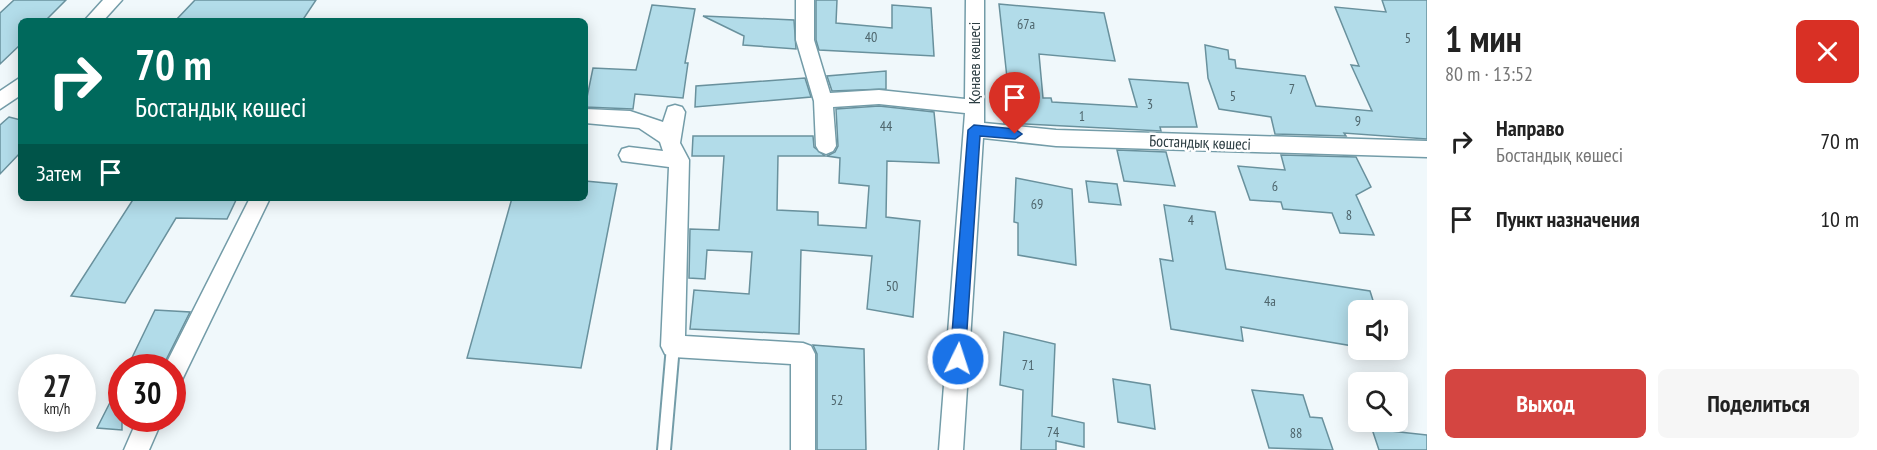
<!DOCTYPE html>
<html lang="ru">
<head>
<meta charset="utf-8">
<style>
  :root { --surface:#fff; --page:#f6f6f6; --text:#222; --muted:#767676; --accent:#d44541 }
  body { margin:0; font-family:"PT Sans Narrow",sans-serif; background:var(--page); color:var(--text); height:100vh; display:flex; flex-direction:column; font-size:22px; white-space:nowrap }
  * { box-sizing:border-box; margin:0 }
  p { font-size:20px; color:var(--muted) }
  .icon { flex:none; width:33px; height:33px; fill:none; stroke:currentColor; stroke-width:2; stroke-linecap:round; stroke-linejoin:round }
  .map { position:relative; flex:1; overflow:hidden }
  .panel { display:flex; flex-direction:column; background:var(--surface); width:450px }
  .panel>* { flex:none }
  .banner { position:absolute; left:18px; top:18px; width:570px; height:183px; border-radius:9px; box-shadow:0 3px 15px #0003; background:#00695c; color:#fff; overflow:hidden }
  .tools { position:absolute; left:1348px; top:300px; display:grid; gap:12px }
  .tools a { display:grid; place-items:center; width:60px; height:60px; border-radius:9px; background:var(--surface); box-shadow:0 3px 15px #0003; font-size:30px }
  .speed { position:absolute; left:18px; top:354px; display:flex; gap:12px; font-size:30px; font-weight:700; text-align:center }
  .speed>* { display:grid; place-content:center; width:78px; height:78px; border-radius:50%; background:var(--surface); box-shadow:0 3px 15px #0003; line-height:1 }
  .speed small { font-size:15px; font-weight:400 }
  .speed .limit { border:9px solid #d22; background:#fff; color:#111 }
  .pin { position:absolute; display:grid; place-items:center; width:51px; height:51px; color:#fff; margin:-62px -26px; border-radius:50% 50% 50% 0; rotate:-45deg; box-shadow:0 0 6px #0007 }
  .pin .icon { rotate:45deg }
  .me { position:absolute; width:66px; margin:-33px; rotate:4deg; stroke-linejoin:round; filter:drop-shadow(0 0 4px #0008) }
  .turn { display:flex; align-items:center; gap:21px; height:126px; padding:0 18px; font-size:27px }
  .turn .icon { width:78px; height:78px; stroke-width:2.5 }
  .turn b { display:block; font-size:42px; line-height:51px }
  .then { display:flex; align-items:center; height:57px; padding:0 18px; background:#0003; gap:12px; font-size:22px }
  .round { display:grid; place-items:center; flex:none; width:63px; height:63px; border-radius:9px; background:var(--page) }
  .summary { display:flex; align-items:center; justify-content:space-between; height:102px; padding:0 18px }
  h1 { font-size:36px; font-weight:700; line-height:45px }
  .cta { display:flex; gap:12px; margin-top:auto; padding:12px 18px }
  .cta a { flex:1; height:69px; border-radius:9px; background:var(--accent); color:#fff; font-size:24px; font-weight:700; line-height:69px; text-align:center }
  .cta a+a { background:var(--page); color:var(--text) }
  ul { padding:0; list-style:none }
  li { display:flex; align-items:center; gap:18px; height:78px; padding:0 18px }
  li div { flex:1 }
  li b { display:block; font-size:22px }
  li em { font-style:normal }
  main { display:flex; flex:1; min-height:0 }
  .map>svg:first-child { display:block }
  .building { fill:#b2dce9; stroke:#69919d; stroke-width:1.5 }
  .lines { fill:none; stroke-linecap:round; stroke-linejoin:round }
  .lane-casing { stroke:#739ca8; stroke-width:4 }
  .street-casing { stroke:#739ca8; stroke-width:3 }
  .lane { fill:#fff; fill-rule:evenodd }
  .street { fill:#fff; fill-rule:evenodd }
  .route { fill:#1a73e8; stroke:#114b97; stroke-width:1.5 }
  .labels { text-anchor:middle; stroke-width:5; stroke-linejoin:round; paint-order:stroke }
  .number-label { font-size:14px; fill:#4e656c }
  .street-label { font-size:16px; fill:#2c3d42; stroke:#fff }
</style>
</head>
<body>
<main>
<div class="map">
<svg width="1427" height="450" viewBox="0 0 1427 450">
  <rect width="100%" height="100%" fill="#f0f8fb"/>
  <g class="building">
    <path d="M14,0h52l-21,21h-24v23l-21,20v-51z"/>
    <path d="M195,0h121l-14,21h-127z"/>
    <path d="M816,0h21l-1,23 56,5v-23l39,3 3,48 -115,-6 -3,-10z"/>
    <path d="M1382,0h45v139l-83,-6 2,3 -71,-2 -4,-17 -52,-8 -11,-31 -3,-33 23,5 1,9 6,1 1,8 69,8 11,30 56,5 -21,-46 8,1 -24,-59 51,5z"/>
    <path d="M999,4l105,9 11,48 -76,-7 4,44h8l1,4 85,5 -8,-28 59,4 9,44h-37l1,4 -157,-8 -6,-29h8l-1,-7h3z"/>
    <path d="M652,5l43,4 -10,54h3l-5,35 -48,-4 -2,15 -48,-2 8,-39 43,2z"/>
    <path d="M703,16l91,4 2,29 -53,-4 1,-9z"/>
    <path d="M886,71v18l-54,2 -5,-15z"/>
    <path d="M805,78l6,19 -116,10 1,-21z"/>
    <path d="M879,106l55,6 5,51 -52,-2 -1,56 34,4 -7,96 -46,-8 5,-53 -71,-6 -2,84 -109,-5 4,-39 55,4 3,-42 -45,-2 -2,29 -16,-1 1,-49 29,1 5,-74h-32l1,-20h120l1,11 11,9h-47l-1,54 41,2v13l48,3 3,-42 -30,-3 1,-25 -13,-2 8,-4 3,-6 -2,-37z"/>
    <path d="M9,117l12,3v32l-21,22v-49z"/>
    <path d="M1117,150l49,2 9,34 -51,-5z"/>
    <path d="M1281,155l75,2 15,30 -15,8 18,40 -34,-2 -8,-20 -49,-4 -2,-7 -31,-2 -12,-34 47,4z"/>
    <path d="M1016,178l56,11 4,76 -58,-10v-32l-4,-1z"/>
    <path d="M585,181l32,3 -36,184 -114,-10 45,-160h73z"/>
    <path d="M1086,181l31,3 4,21 -32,-3z"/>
    <path d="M134,198h103l-10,21 -51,-1 -51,85 -54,-7z"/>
    <path d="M1164,205l51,7 11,57 144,22 6,19h-17v37l-118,-20 2,14 -72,-12 -11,-70 13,2z"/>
    <path d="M155,310l35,2 -28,56h-35z"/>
    <path d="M1004,332l51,12 -3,72 32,7v24l-28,-6v9h-35l2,-60 -23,-5z"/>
    <path d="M813,345l51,4 2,101h-49v-96z"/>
    <path d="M122,379v51l-25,-2z"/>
    <path d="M1113,379l37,6 5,44 -37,-7z"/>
    <path d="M1252,390l51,5 7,22 12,1 11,32 -64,-2z"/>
    <path d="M1372,429l55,6v15h-48z"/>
  </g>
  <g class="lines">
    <g class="lane-casing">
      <path id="lane" d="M673,341l4,1 2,4 -9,104h-12l9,-104 2,-4z"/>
    </g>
    <g class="street-casing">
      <g id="street">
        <path d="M103,0h19l-19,21h-19z"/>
        <path d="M796,0h18v40l16,53 49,-3 86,9 1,-99h18v123l72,7 371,11v16l-371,-11 -73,-8 -20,312h-24l26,-337 -86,-9 -46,3 3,39 -3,5 -7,3 -7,-3 -3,-5 -2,-45 -18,-61z"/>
        <path d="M21,77v18l-21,14v-18z"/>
        <path d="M675,105l7,2 3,5 -5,31 9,17 -4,176 118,7 8,3 4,8v96h-24v-86l-118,-7 -8,-3 -4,-8 8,-179 -47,-6 -3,-6 3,-6 7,-2 34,4 -3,-9 -21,-14 -54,-5v-14l45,2 33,11 5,-15z"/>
        <path d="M250,198h20l-90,186 -8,3v-19h-8z"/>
        <path d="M138,418h25l-14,32h-25z"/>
      </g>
    </g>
    <use href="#lane" class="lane"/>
    <use href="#street" class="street"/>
  </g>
  <path class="route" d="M974,125l41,4 7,5 -7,5 -35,-3 -15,223 -2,5 -5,2 -6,-2 -2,-5 18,-229z"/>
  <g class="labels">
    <g class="number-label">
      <text x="1026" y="29">67а</text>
      <text x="871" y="42">40</text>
      <text x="1408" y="43">5</text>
      <text x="1292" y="94">7</text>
      <text x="1233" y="101">5</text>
      <text x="1150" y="109">3</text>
      <text x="1082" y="121">1</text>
      <text x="1358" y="126">9</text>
      <text x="886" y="131">44</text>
      <text x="1275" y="191">6</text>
      <text x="1037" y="209">69</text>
      <text x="1349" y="220">8</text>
      <text x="1191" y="225">4</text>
      <text x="892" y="291">50</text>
      <text x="1270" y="306">4а</text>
      <text x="1028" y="370">71</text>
      <text x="837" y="405">52</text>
      <text x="1053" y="437">74</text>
      <text x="1296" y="438">88</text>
    </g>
    <g class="street-label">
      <text transform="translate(974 63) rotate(-90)" y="6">Қонаев көшесі</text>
      <text transform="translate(1200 142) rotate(2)" y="6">Бостандық көшесі</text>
    </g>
  </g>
</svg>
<div class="tools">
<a><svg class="icon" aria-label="sound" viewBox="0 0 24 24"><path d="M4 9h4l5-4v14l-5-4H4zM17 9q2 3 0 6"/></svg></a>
<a><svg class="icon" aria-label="search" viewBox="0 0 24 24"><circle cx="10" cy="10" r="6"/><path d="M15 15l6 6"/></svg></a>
</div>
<div class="speed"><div>27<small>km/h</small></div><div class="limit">30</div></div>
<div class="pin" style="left:1015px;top:134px;background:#d93025"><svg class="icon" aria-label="arrive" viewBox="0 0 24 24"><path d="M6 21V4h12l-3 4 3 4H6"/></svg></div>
<svg class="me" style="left:958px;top:359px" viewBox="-20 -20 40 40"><circle r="17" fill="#1a73e8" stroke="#fff" stroke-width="3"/><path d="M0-11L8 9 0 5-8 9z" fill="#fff"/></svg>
<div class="banner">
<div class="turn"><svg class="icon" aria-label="right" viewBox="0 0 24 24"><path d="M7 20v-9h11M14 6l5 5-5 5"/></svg><div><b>70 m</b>Бостандық көшесі</div></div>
<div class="then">Затем<svg class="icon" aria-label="arrive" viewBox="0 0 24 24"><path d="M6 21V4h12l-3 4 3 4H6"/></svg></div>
</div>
</div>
<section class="panel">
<div class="summary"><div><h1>1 мин</h1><p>80 m · 13:52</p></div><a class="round" style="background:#d93025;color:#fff"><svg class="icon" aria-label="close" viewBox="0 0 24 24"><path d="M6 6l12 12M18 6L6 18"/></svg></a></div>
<ul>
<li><svg class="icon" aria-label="right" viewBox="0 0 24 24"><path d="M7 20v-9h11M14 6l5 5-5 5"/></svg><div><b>Направо</b><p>Бостандық көшесі</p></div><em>70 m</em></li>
<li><svg class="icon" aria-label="arrive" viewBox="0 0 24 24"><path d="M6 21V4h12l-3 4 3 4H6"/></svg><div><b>Пункт назначения</b></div><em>10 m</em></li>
</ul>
<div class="cta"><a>Выход</a><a>Поделиться</a></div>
</section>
</main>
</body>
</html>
